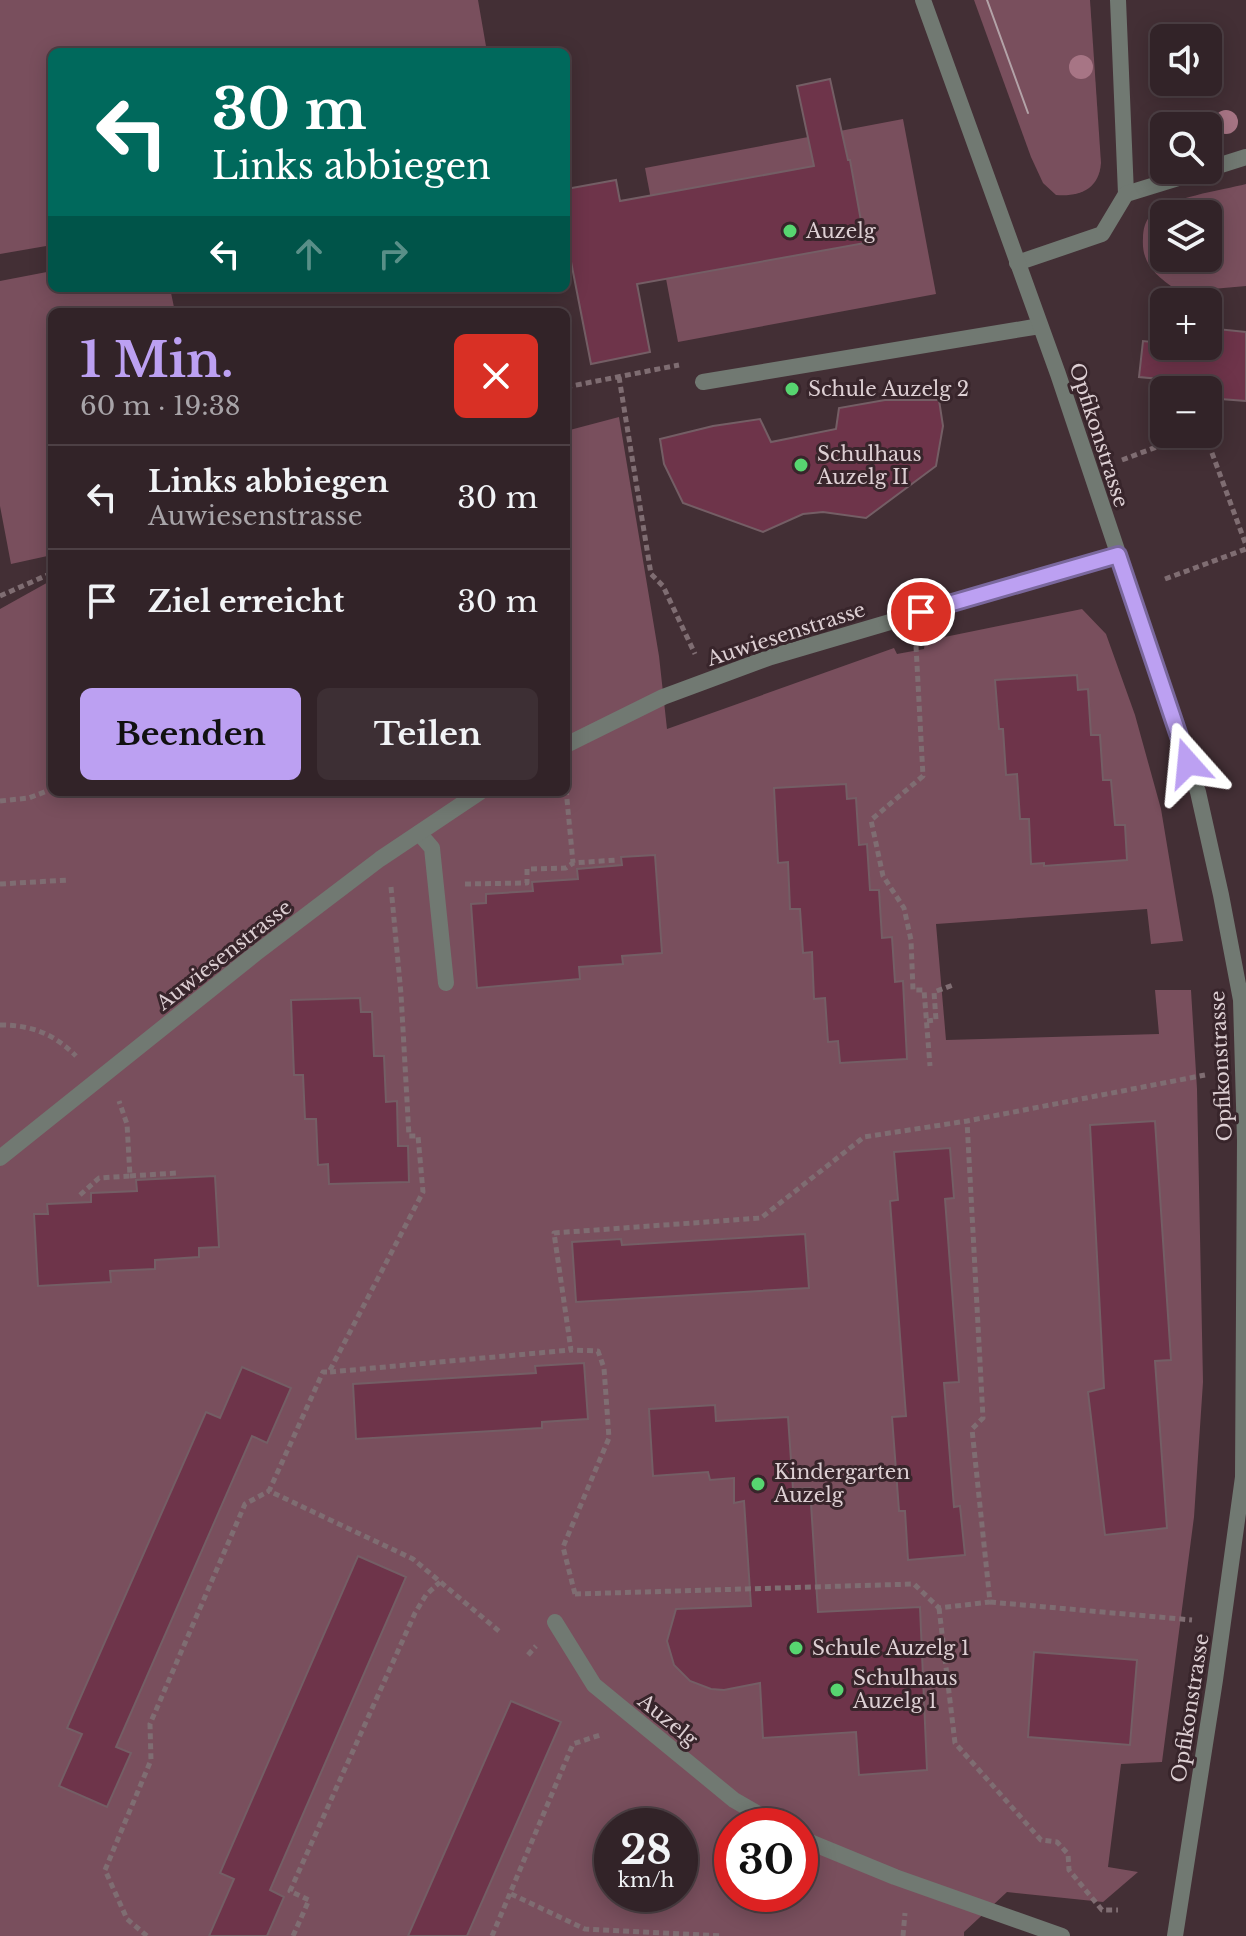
<!DOCTYPE html>
<html lang="de">
<head>
<meta charset="utf-8">
<style>
  :root { --surface:#322328; --page:#3d2f34; --text:#f1f3f6; --muted:#a8a4a8; --line:#4d4045; --accent:#bca0f2 }
  body { margin:0; font-family:"Libre Baskerville",serif; background:var(--page); color:var(--text); height:100vh; display:flex; flex-direction:column; font-size:30px; white-space:nowrap }
  * { box-sizing:border-box; margin:0 }
  p { font-size:26px; color:var(--muted) }
  .icon { flex:none; width:44px; height:44px; fill:none; stroke:currentColor; stroke-width:2; stroke-linecap:round; stroke-linejoin:round }
  .map { position:relative; flex:1; overflow:hidden }
  .drawer { position:absolute; left:48px; top:308px; width:522px; height:488px; display:flex; flex-direction:column; background:var(--surface); border-radius:12px; box-shadow:0 4px 20px #0003,0 0 0 2px var(--line) }
  .drawer>* { flex:none }
  .top-card { position:absolute; left:48px; top:48px; width:522px; height:244px; border-radius:12px; box-shadow:0 4px 20px #0003,0 0 0 2px var(--line); background:#00695c; color:#fff; overflow:hidden }
  .controls { position:absolute; left:1150px; top:24px; display:grid; gap:16px }
  .controls a { display:grid; place-items:center; width:72px; height:72px; border-radius:12px; background:var(--surface); box-shadow:0 4px 20px #0003,0 0 0 2px var(--line); font-size:40px }
  .speed { position:absolute; left:594px; top:1808px; display:flex; gap:16px; font-size:40px; font-weight:700; text-align:center }
  .speed>* { display:grid; place-content:center; width:104px; height:104px; border-radius:50%; background:var(--surface); box-shadow:0 4px 20px #0003,0 0 0 2px var(--line); line-height:1 }
  .speed small { font-size:20px; font-weight:400 }
  .speed .limit { border:12px solid #d22; background:#fff; color:#111 }
  .pin { position:absolute; display:grid; place-items:center; width:68px; height:68px; color:#fff; margin:-34px; border:4px solid #fff; border-radius:50%; box-shadow:0 2px 8px #0007 }
  .me { position:absolute; width:88px; margin:-44px; rotate:342deg; stroke-linejoin:round; filter:drop-shadow(0 0 6px #0008) }
  .turn { display:flex; align-items:center; gap:28px; height:168px; padding:0 32px; font-size:36px }
  .turn .icon { width:104px; height:104px; stroke-width:2.5 }
  .turn b { display:block; font-size:56px; line-height:68px }
  .lanes { display:flex; align-items:center; height:76px; padding:0 32px; background:#0003; justify-content:center; gap:40px; direction:ltr }
  .lanes .off { opacity:.35 }
  .round { display:grid; place-items:center; flex:none; width:84px; height:84px; border-radius:12px; background:var(--page) }
  .headline { display:flex; align-items:center; justify-content:space-between; height:136px; padding:0 32px }
  h1 { font-size:48px; font-weight:700; line-height:60px; color:var(--accent) }
  .cta { display:flex; gap:16px; margin-top:auto; padding:16px 32px }
  .cta a { flex:1; height:92px; border-radius:12px; background:var(--accent); color:#111; font-size:32px; font-weight:700; line-height:92px; text-align:center }
  .cta a+a { background:var(--page); color:var(--text) }
  ul { padding:0; list-style:none }
  li { display:flex; align-items:center; gap:24px; height:104px; padding:0 32px; border-top:2px solid var(--line) }
  li div { flex:1 }
  li b { display:block; font-size:30px }
  li em { font-style:normal }
  .map>svg:first-child { display:block }
  .green { fill:#794f5d; fill-rule:evenodd }
  .building { fill:#6e344a; stroke:#745e65; stroke-width:2 }
  .lines { fill:none; stroke-linecap:round; stroke-linejoin:round }
  .path { stroke:#7f6d72; stroke-width:5; stroke-dasharray:6 4; stroke-linecap:butt }
  .service { stroke:#717972; stroke-width:16 }
  .minor { stroke:#717972; stroke-width:16 }
  .tram { stroke:#b3a3a8; stroke-width:2 }
  .tree { fill:#a77585 }
  .route-casing { stroke:#7a689d; stroke-width:20 }
  .route { stroke:#bca0f2; stroke-width:14 }
  .poi-dot { fill:#57d570; stroke:#38252b; stroke-width:3 }
  .labels { text-anchor:middle; stroke-width:6; stroke-linejoin:round; paint-order:stroke }
  .poi-label { font-size:20px; fill:#ddcfd3; stroke:#38252b; text-anchor:start }
  .street-label { font-size:20px; fill:#ddcfd3; stroke:#38252b }
</style>
</head>
<body>
<div class="map">
<svg width="1246" height="1936" viewBox="0 0 1246 1936">
  <rect width="100%" height="100%" fill="#432f35"/>
  <g class="green">
    <path d="M0,0h478l9,52h-435v193l-52,9z"/>
    <path d="M974,0h116l11,163c-2,26 -21,34 -45,32l-13,-12 -12,-26z"/>
    <path d="M903,119l33,175 -258,48 -33,-174z"/>
    <path d="M1246,184v102l-67,6c-20,-15 -38,-26 -36,-54 0,-8 2,-17 8,-23 15,-17 72,-25 95,-31zM1164,214h44v44h-44z"/>
    <path d="M52,271v17h118l5,24h-123v243l-41,9 -11,-58v-225z"/>
    <path d="M619,417l40,239 8,73 227,-81 3,6 27,-5 1,-8 157,-32 24,25 29,81 26,94 22,132 -32,3 -4,-35 -211,15 10,116 213,-6 -4,-44h36l6,99 6,293 -9,135 -32,245 -41,2 -13,103 30,5 -35,30 -96,-10 -43,40v4h-964v-1327l52,-29v212h514v-361zM612,1826h68v68h-68zM732,1826h68v68h-68z"/>
  </g>
  <g class="building">
    <path d="M830,79l18,81h2l15,83 -228,41 13,68 -59,12 -25,-128v-47l50,-9 4,21 194,-35 -17,-80z"/>
    <path d="M1163,324l1,22h44v-18l38,4v69l-38,-3v-8h-44v4l-5,-1 1,-14 -21,-2 4,-36 19,2z"/>
    <path d="M885,400h54l4,26 -7,40 -70,52 -43,-6 -20,2 -40,18 -80,-29 -19,-39 -4,-25 53,-13 47,-7 11,23 65,-13 3,-21z"/>
    <path d="M1077,675l1,15 10,-1 3,46h9l3,45h8l4,45h10l2,35 -83,6v-3l-13,1 -2,-45h-9l-3,-45 -11,1 -3,-46h-4l-4,-49z"/>
    <path d="M846,784l1,15 9,-1 3,47 8,-1 3,46h9l3,48 10,-1 3,45 8,-1 4,78 -67,4 -2,-22 -10,1 -3,-44 -11,1 -2,-47 -9,1 -3,-44h-10l-2,-47 -10,1 -4,-75z"/>
    <path d="M655,855l7,98 -40,3 1,8 -44,3 1,12 -103,9 -6,-84 15,-1v-9l47,-3 -1,-9 46,-3 -1,-10 45,-4 -1,-8z"/>
    <path d="M360,998l1,14h11l2,44h10l2,46 11,-1 1,45h10l1,36 -80,2 -1,-20 -10,1 -2,-46h-11l-2,-44h-9l-3,-75z"/>
    <path d="M1155,1121l16,239 -16,1 12,167 -62,7 -17,-143 16,-4 -14,-263z"/>
    <path d="M950,1148l4,50 -9,1 14,183 -15,1 10,124 6,-1 5,49 -57,5 -3,-49h-6l-7,-94 14,-1 -16,-215 8,-1 -4,-48z"/>
    <path d="M215,1176l4,71 -20,1v9l-44,3v9l-45,2 1,11 -73,4 -4,-72h14l-1,-10 44,-2v-9l46,-2 -1,-11z"/>
    <path d="M805,1234l4,54 -233,14 -4,-60 49,-3 1,6z"/>
    <path d="M584,1363l4,56 -46,3v6l-186,11 -3,-55 183,-11 -1,-7z"/>
    <path d="M242,1367l49,21 -24,55 -15,-7 -136,311 15,6 -24,54 -48,-21 23,-52 -15,-6 139,-316 14,6z"/>
    <path d="M715,1405l1,16 72,-4 5,72 17,-1 8,124 102,-5 7,163 -68,5 -3,-43 -93,6 -3,-55 -36,7 -13,-1 -21,-8 -16,-16 -7,-24 9,-32 75,-3 -7,-105 -10,2v-25l-24,2 -2,-8 -55,4 -4,-67z"/>
    <path d="M358,1556l48,21 -136,313 14,7 -17,39h-58l25,-57 -14,-6z"/>
    <path d="M1034,1652l103,8 -7,85 -102,-8z"/>
    <path d="M511,1701l50,21 -94,214h-59z"/>
  </g>
  <g class="lines">
    <g class="path">
      <path d="M619,377l32,197 12,12 32,68"/>
      <path d="M566,387l113,-22"/>
      <path d="M1205,434l41,111"/>
      <path d="M1122,460l69,-26"/>
      <path d="M566,557h1"/>
      <path d="M1165,579l81,-30"/>
      <path d="M0,596l52,-23"/>
      <path d="M916,646l7,130 -52,44 12,56 21,32 7,32 2,50h11l6,76"/>
      <path d="M566,789l7,74 44,-3"/>
      <path d="M0,801l29,-3 23,-9"/>
      <path d="M0,884l69,-4"/>
      <path d="M465,884l62,-1v-14l39,-1 7,-5"/>
      <path d="M391,887l10,107 8,142h9l5,56 -94,180h-6l-54,119 144,68 87,73"/>
      <path d="M927,1021l9,-1 -2,-28 19,-7"/>
      <path d="M0,1025c32,0 54,9 76,31"/>
      <path d="M130,1176l46,-3"/>
      <path d="M80,1195l19,-17 31,-2 -3,-52 -8,-23"/>
      <path d="M330,1372l241,-22"/>
      <path d="M575,1594l-12,-47 46,-109 -5,-70 -6,-17 -27,-1 -17,-117 207,-15 103,-81 103,-16 238,-46"/>
      <path d="M575,1594l339,-10 25,24 51,-6 -18,-173 11,-11 -16,-297"/>
      <path d="M990,1602l202,18"/>
      <path d="M939,1608l16,135 86,97 16,2 11,12 1,16 33,40h16"/>
      <path d="M528,1655l8,-9"/>
      <path d="M511,1894l74,35 137,7"/>
      <path d="M147,1936l-20,-17 -22,-49 46,-110 -1,-36 95,-220 24,-13"/>
      <path d="M293,1936l16,-36 -19,-9 125,-278 11,-18 14,-13"/>
      <path d="M492,1936l81,-192 30,-10"/>
      <path d="M903,1936l2,-23"/>
    </g>
    <g class="service">
      <path d="M1118,0l8,194"/>
      <path d="M1208,169l38,-12"/>
      <path d="M1017,263l85,-29 24,-40 78,-24"/>
      <path d="M703,382l337,-56"/>
      <path d="M419,833l13,15 14,135"/>
    </g>
    <g class="minor">
      <path d="M923,0l135,374 140,418 23,103 20,105 4,140 -2,337 -28,203 -40,256"/>
      <path d="M566,745l97,-48 108,-40 347,-102"/>
      <path d="M0,1158l255,-204 125,-95 100,-67"/>
      <path d="M555,1622l39,63 140,115 45,26"/>
      <path d="M800,1838l95,39 167,59"/>
    </g>
    <path class="tram" d="M987,0l41,113"/>
  </g>
  <g class="tree">
    <circle cx="1081" cy="67" r="12"/>
    <circle cx="1226" cy="122" r="12"/>
  </g>
  <g class="lines">
    <g class="route-casing">
      <path id="route" d="M921,612l197,-57 70,208"/>
    </g>
    <use href="#route" class="route"/>
  </g>
  <g class="poi-dot">
    <circle cx="790" cy="231" r="8"/>
    <circle cx="792" cy="389" r="8"/>
    <circle cx="801" cy="465" r="8"/>
    <circle cx="758" cy="1484" r="8"/>
    <circle cx="796" cy="1648" r="8"/>
    <circle cx="837" cy="1690" r="8"/>
  </g>
  <g class="labels">
    <g class="poi-label">
      <text x="806" y="238">Auzelg</text>
      <text x="808" y="396">Schule Auzelg 2</text>
      <text x="817" y="461">Schulhaus<tspan x="817" dy="23">Auzelg II</tspan></text>
      <text x="774" y="1479">Kindergarten<tspan x="774" dy="23">Auzelg</tspan></text>
      <text x="812" y="1655">Schule Auzelg 1</text>
      <text x="853" y="1685">Schulhaus<tspan x="853" dy="23">Auzelg 1</tspan></text>
    </g>
    <g class="street-label">
      <text transform="translate(1099 435) rotate(72)" y="7">Opfikonstrasse</text>
      <text transform="translate(786 634) rotate(-18)" y="7">Auwiesenstrasse</text>
      <text transform="translate(224 955) rotate(-38)" y="7">Auwiesenstrasse</text>
      <text transform="translate(1221 1066) rotate(-93)" y="7">Opfikonstrasse</text>
      <text transform="translate(1190 1708) rotate(-81)" y="7">Opfikonstrasse</text>
      <text transform="translate(668 1720) rotate(39)" y="7">Auzelg</text>
    </g>
  </g>
</svg>
<div class="controls">
<a><svg class="icon" aria-label="sound" viewBox="0 0 24 24"><path d="M4 9h4l5-4v14l-5-4H4zM17 9q2 3 0 6"/></svg></a>
<a><svg class="icon" aria-label="search" viewBox="0 0 24 24"><circle cx="10" cy="10" r="6"/><path d="M15 15l6 6"/></svg></a>
<a><svg class="icon" aria-label="layers" viewBox="0 0 24 24"><path d="M12 4l9 5-9 5-9-5zM3 14l9 5 9-5"/></svg></a>
<a>+</a>
<a>−</a>
</div>
<div class="speed"><div>28<small>km/h</small></div><div class="limit">30</div></div>
<div class="pin" style="left:921px;top:612px;background:#d93025"><svg class="icon" aria-label="arrive" viewBox="0 0 24 24"><path d="M6 21V4h12l-3 4 3 4H6"/></svg></div>
<svg class="me" style="left:1188px;top:763px" viewBox="-20 -20 40 40"><path d="M0-17L14 15 0 8-14 15z" fill="#bca0f2" stroke="#fff" stroke-width="4"/></svg>
<div class="top-card">
<div class="turn"><svg class="icon" aria-label="left" viewBox="0 0 24 24"><path d="M17 20v-9H6M10 6l-5 5 5 5"/></svg><div><b>30 m</b>Links abbiegen</div></div>
<div class="lanes"><svg class="icon" aria-label="left" viewBox="0 0 24 24"><path d="M17 20v-9H6M10 6l-5 5 5 5"/></svg><svg class="icon off" aria-label="ahead" viewBox="0 0 24 24"><path d="M12 20V5M6 11l6-6 6 6"/></svg><svg class="icon off" aria-label="right" viewBox="0 0 24 24"><path d="M7 20v-9h11M14 6l5 5-5 5"/></svg></div>
</div>
<section class="drawer">
<div class="headline"><div><h1>1 Min.</h1><p>60 m · 19:38</p></div><a class="round" style="background:#d93025;color:#fff"><svg class="icon" aria-label="close" viewBox="0 0 24 24"><path d="M6 6l12 12M18 6L6 18"/></svg></a></div>
<ul>
<li><svg class="icon" aria-label="left" viewBox="0 0 24 24"><path d="M17 20v-9H6M10 6l-5 5 5 5"/></svg><div><b>Links abbiegen</b><p>Auwiesenstrasse</p></div><em>30 m</em></li>
<li><svg class="icon" aria-label="arrive" viewBox="0 0 24 24"><path d="M6 21V4h12l-3 4 3 4H6"/></svg><div><b>Ziel erreicht</b></div><em>30 m</em></li>
</ul>
<div class="cta"><a>Beenden</a><a>Teilen</a></div>
</section>
</div>
</body>
</html>
